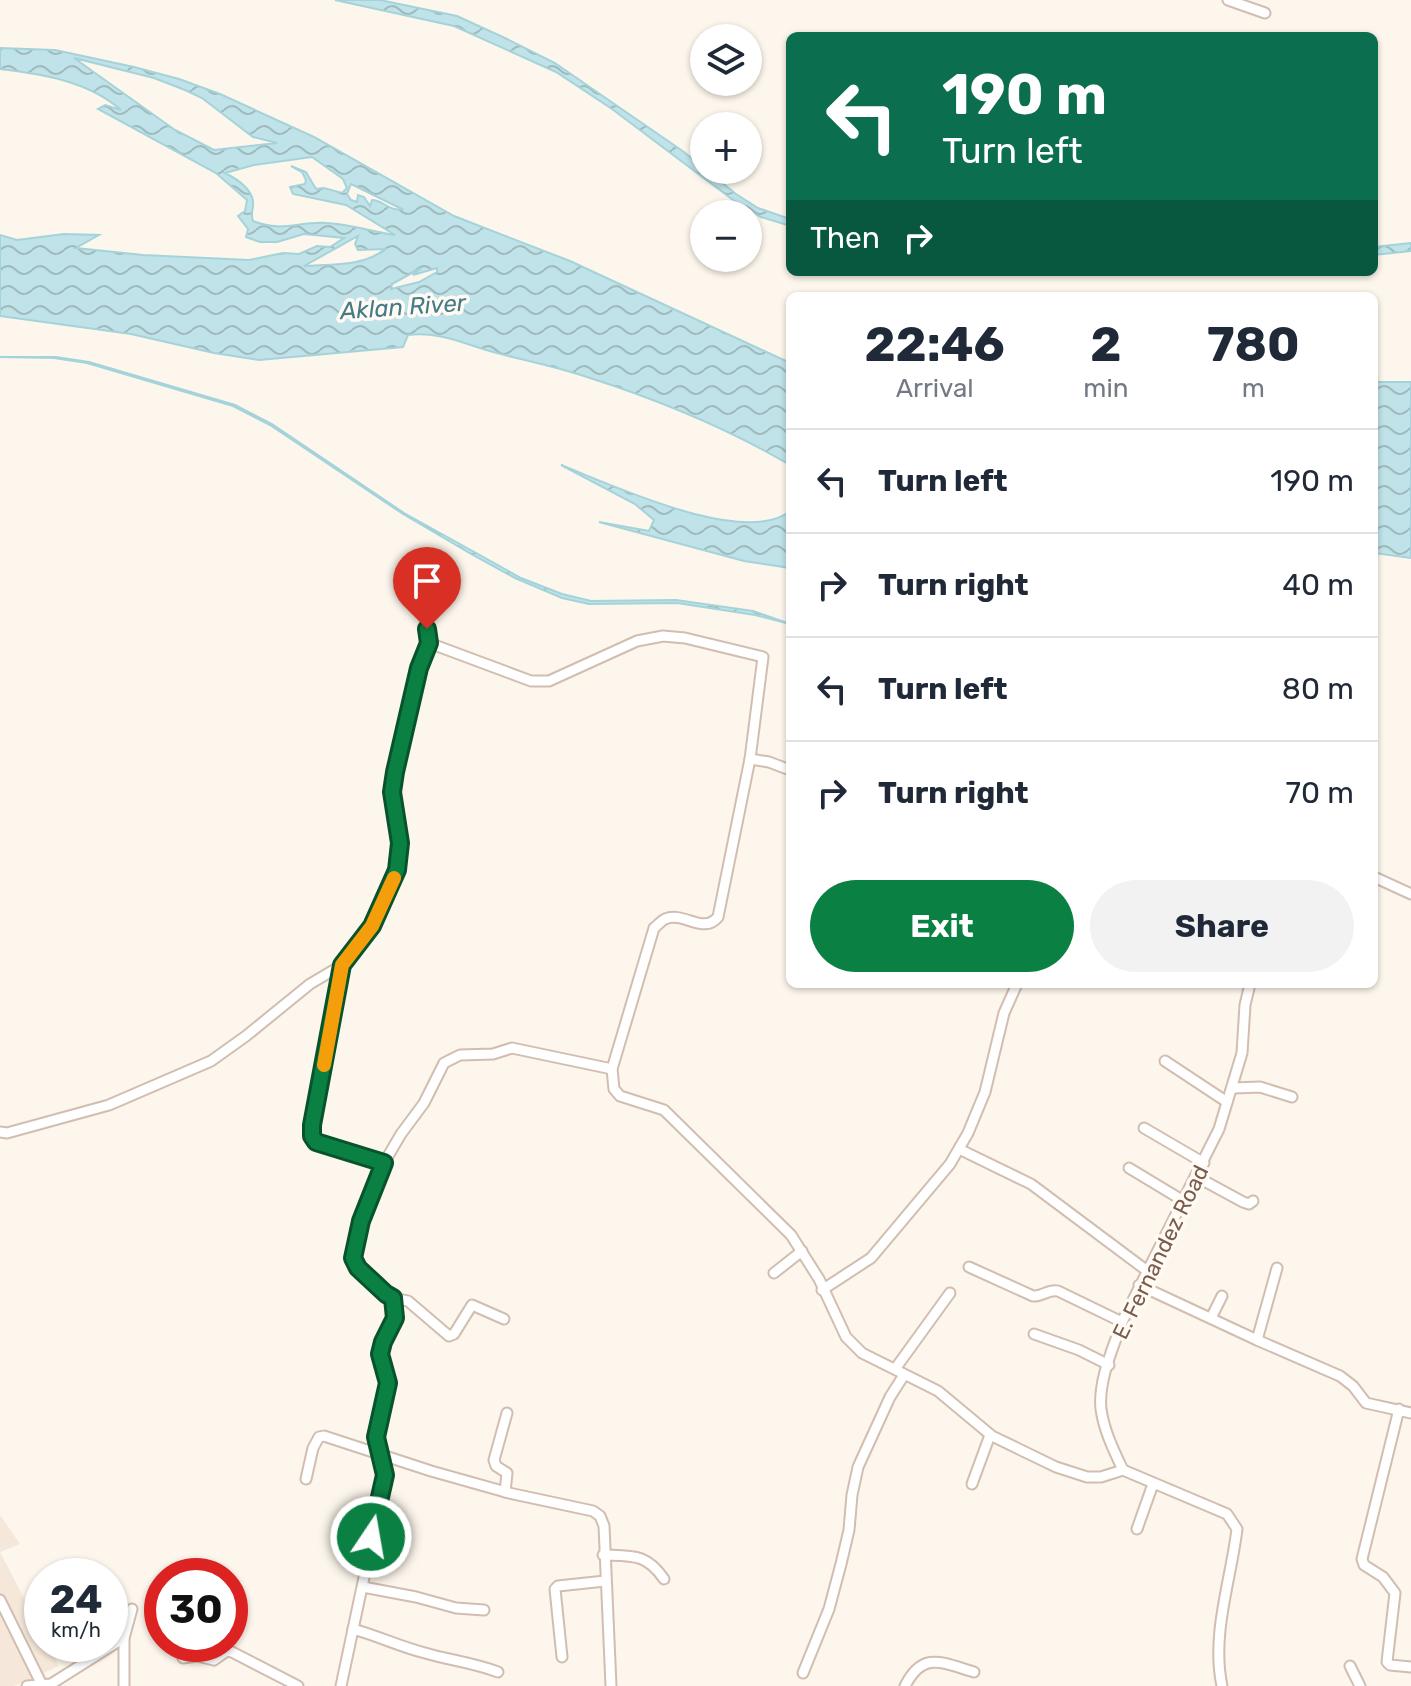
<!DOCTYPE html>
<html lang="en">
<head>
<meta charset="utf-8">
<style>
  :root { --surface:#fff; --page:#f2f2f3; --text:#1f2937; --muted:#747a83; --line:#e0e1e3; --accent:#0b8043 }
  body { margin:0; font-family:Rubik,sans-serif; background:var(--page); color:var(--text); height:100vh; display:flex; flex-direction:column; font-size:30px; white-space:nowrap }
  * { box-sizing:border-box; margin:0 }
  p { font-size:26px; color:var(--muted) }
  .icon { flex:none; width:44px; height:44px; fill:none; stroke:currentColor; stroke-width:2; stroke-linecap:round; stroke-linejoin:round }
  .map { position:relative; flex:1; overflow:hidden }
  .details { position:absolute; left:786px; top:292px; width:592px; height:696px; display:flex; flex-direction:column; background:var(--surface); border-radius:12px; box-shadow:0 2px 6px #0004 }
  .details>* { flex:none }
  .top-card { position:absolute; left:786px; top:32px; width:592px; height:244px; border-radius:12px; box-shadow:0 2px 6px #0004; background:#0b6e4f; color:#fff; overflow:hidden }
  .tools { position:absolute; left:690px; top:24px; display:grid; gap:16px }
  .tools a { display:grid; place-items:center; width:72px; height:72px; border-radius:50%; background:var(--surface); box-shadow:0 2px 6px #0004; font-size:40px }
  .speed { position:absolute; left:24px; top:1558px; display:flex; gap:16px; font-size:40px; font-weight:700; text-align:center }
  .speed>* { display:grid; place-content:center; width:104px; height:104px; border-radius:50%; background:var(--surface); box-shadow:0 2px 6px #0004; line-height:1 }
  .speed small { font-size:20px; font-weight:400 }
  .speed .limit { border:12px solid #d22; background:#fff; color:#111 }
  .pin { position:absolute; display:grid; place-items:center; width:68px; height:68px; color:#fff; margin:-82px -34px; border-radius:50% 50% 50% 0; rotate:-45deg; box-shadow:0 0 8px #0007 }
  .pin .icon { rotate:45deg }
  .me { position:absolute; width:88px; margin:-44px; rotate:12deg; stroke-linejoin:round; filter:drop-shadow(0 0 6px #0008) }
  .turn { display:flex; align-items:center; gap:28px; height:168px; padding:0 24px; font-size:36px }
  .turn .icon { width:104px; height:104px; stroke-width:2.5 }
  .turn b { display:block; font-size:56px; line-height:68px }
  .then { display:flex; align-items:center; height:76px; padding:0 24px; background:#0003; gap:16px; font-size:30px }
  .eta { display:flex; justify-content:space-evenly; align-items:center; height:136px; text-align:center }
  .eta b { font-size:48px; font-weight:700; line-height:56px }
  .cta { display:flex; gap:16px; margin-top:auto; padding:16px 24px }
  .cta a { flex:1; height:92px; border-radius:48px; background:var(--accent); color:#fff; font-size:32px; font-weight:700; line-height:92px; text-align:center }
  .cta a+a { background:var(--page); color:var(--text) }
  ul { padding:0; list-style:none }
  li { display:flex; align-items:center; gap:24px; height:104px; padding:0 24px; border-top:2px solid var(--line) }
  li div { flex:1 }
  li b { display:block; font-size:30px }
  li em { font-style:normal }
  .map>svg:first-child { display:block }
  .residential { fill:#f5e8da }
  .water { fill:url(#water-waves); stroke:#a5d3da; stroke-width:2; fill-rule:evenodd }
  .lines { fill:none; stroke-linecap:round; stroke-linejoin:round }
  .minor-casing { stroke:#d1beb0; stroke-width:13 }
  .minor { stroke:#fff; stroke-width:9 }
  .route-casing { stroke:#07532c; stroke-width:20 }
  .route { stroke:#0b8043; stroke-width:14 }
  .slow { stroke:#f59e0b; stroke-width:14 }
  .labels { text-anchor:middle; stroke-width:7; stroke-linejoin:round; paint-order:stroke }
  .street-label { font-size:22px; fill:#7a5c4d; stroke:#fffaf3 }
  .water-label { font-size:24px; font-style:italic; fill:#437c86; stroke:#fffaf3 }
</style>
</head>
<body>
<div class="map">
<svg width="1411" height="1686" viewBox="0 0 1411 1686">
  <defs>
    <pattern id="water-waves" width="16" height="10" patternUnits="userSpaceOnUse" patternTransform="scale(2)"><rect width="16" height="10" fill="#bfe3e8"/><path d="M0 5q4-4 8 0t8 0" fill="none" stroke="#a0bbbe"/></pattern>
  </defs>
  <rect width="100%" height="100%" fill="#fdf6ec"/>
  <path class="residential" d="M0,1515l20,29 -20,8 42,81v11h6l11,22 -45,20h-14z"/>
  <g class="water">
    <path d="M335,0h45l77,16 50,23 48,24 129,89 52,42 22,14 32,11v7l-29,-9 -28,-17 -121,-91 -56,-37 -102,-46z"/>
    <path d="M0,48l55,2 79,17 45,12 41,15 94,43 140,79 116,45 218,101 2,103c-63,-37 -134,-66 -203,-88 -30,-10 -60,-16 -90,-24 -31,-8 -57,-22 -89,-18l-5,12 -144,13 -45,-7 -83,-19 -131,-18v-81l17,5 47,-6 35,1 -23,13 67,7 106,5 34,-7 16,1 18,-8 13,1 14,-9 -40,-4 -27,8h-17l-14,-5 2,-8 -10,-13 7,-5 2,-11 -31,-27 -118,-64 7,-4 16,5c-33,-29 -79,-36 -121,-41zM74,58l80,20 31,12 17,8 51,39 24,6 -63,7 -39,-20zM312,157l31,22 4,9 -5,5 -18,-5 -8,1 -10,-17 -15,-6 11,6 4,8 -1,4 -15,3 3,7 53,11 49,30c-22,-3 -45,-11 -68,-12 -29,-2 -44,10 -74,-2 -3,-8 1,-12 0,-20 -2,-13 -18,-23 -28,-28l29,-8zM351,184l51,25c-12,3 -19,-9 -30,-9l-2,6 -6,-9 -6,-2 -1,7 -6,-2 -4,-6zM358,236l-3,8 3,6 27,-1c-21,18 -56,15 -81,17zM421,268l-8,7 24,-7v4l-18,10 -28,7 1,-5z"/>
    <path d="M1411,243v8l-37,4v-8z"/>
    <path d="M0,357h56l33,5 146,43 37,19 132,89 117,65 41,16 29,7 85,-1 77,11 37,13 -35,-9 -78,-12 -88,1 -27,-6 -47,-20 -44,-24 -68,-40 -133,-89 -37,-19 -146,-43 -33,-5z"/>
    <path d="M1374,382h37v176l-37,-5z"/>
    <path d="M561,465c49,19 184,83 229,46v57l-46,-7 -145,-39 50,9 5,-11 -19,-16z"/>
  </g>
  <g class="lines">
    <g class="minor-casing">
      <g id="minor">
        <path d="M1228,0l37,13"/>
        <path d="M429,643l102,38h18l88,-40 26,-5 22,2 78,19 -13,102 -32,158c-15,18 -34,-6 -53,2 -4,2 -7,6 -11,9l-42,141 2,20 6,7 44,14 127,125 28,44 27,58 16,16 76,38 54,45 64,31 31,10h14l22,-7"/>
        <path d="M750,759l19,3 21,8"/>
        <path d="M1374,877l37,17"/>
        <path d="M1165,1061l62,41"/>
        <path d="M1234,1088l26,-1 32,10"/>
        <path d="M1144,1128l60,35"/>
        <path d="M0,1132l7,1 102,-28 102,-44 35,-25 64,-52 32,-19"/>
        <path d="M959,1149l72,35 115,86"/>
        <path d="M384,1163l-68,-21 -4,-6v-11l30,-160 30,-39 25,-56 3,-27 -8,-51 3,-20 24,-104 10,-25 -2,-14"/>
        <path d="M1129,1168l53,32"/>
        <path d="M1197,1177l46,25 6,2 4,-3"/>
        <path d="M969,1267l64,29c9,1 15,-7 25,-5l64,31"/>
        <path d="M774,1273l28,-22"/>
        <path d="M1139,1285l118,55 83,36 13,10 13,17 45,10"/>
        <path d="M822,1290l49,-32 79,-94 18,-31 17,-41 19,-79 13,-29"/>
        <path d="M393,1298l15,3 41,35 5,-2 18,-29 32,14"/>
        <path d="M1211,1318l11,-22"/>
        <path d="M1034,1334l45,16 30,15"/>
        <path d="M1257,1340l20,-72"/>
        <path d="M895,1369l55,-76"/>
        <path d="M1399,1409l-37,150 2,6 19,12 12,16 -8,69 3,3 21,2"/>
        <path d="M306,1479l7,-31 6,-11 5,-1 107,35 78,22 84,18 7,5 4,10 7,160"/>
        <path d="M972,1484l18,-49"/>
        <path d="M505,1492l2,-19 -11,-7 -2,-6 13,-47"/>
        <path d="M1137,1529l16,-45"/>
        <path d="M603,1555c29,1 43,-2 61,24"/>
        <path d="M363,1587l53,10 40,11 28,2"/>
        <path d="M0,1600l41,83"/>
        <path d="M353,1629c25,7 48,18 72,24 24,7 49,10 73,19"/>
        <path d="M562,1657l-7,-68 3,-3 47,-5"/>
        <path d="M183,1658l14,-2 17,4 13,-9 5,1 66,34"/>
        <path d="M214,1660l4,-16"/>
        <path d="M1350,1666l10,20"/>
        <path d="M803,1673l26,-64 12,-45 8,-34 3,-35 6,-28 32,-70 14,-22"/>
        <path d="M27,1686l24,-2 73,-46"/>
        <path d="M124,1686v-48l8,-29"/>
        <path d="M341,1686l43,-203 1,-8 -9,-38 12,-54 -8,-29 3,-12 12,-24 -2,-20 -7,-4 -32,-31v-17l30,-83 17,-29 23,-31 20,-40 16,-8 33,-1 19,-6 100,21"/>
        <path d="M905,1686c18,-36 38,-23 69,-14"/>
        <path d="M1222,1686c-11,-52 9,-106 15,-157l-10,-15 -104,-44c-9,-19 -19,-39 -22,-61 -3,-28 12,-61 21,-87l97,-193 23,-76 3,-48 5,-21"/>
      </g>
    </g>
    <use href="#minor" class="minor"/>
  </g>
  <g class="lines">
    <g class="route-casing">
      <path id="route" d="M371,1537l14,-62 -9,-38 12,-54 -8,-29 3,-12 12,-24 -2,-20 -7,-4 -28,-26 -5,-10 8,-37 23,-58 -68,-21 -4,-6v-11l30,-160 30,-39 25,-56 3,-27 -8,-51 3,-20 24,-104 10,-25 -2,-14"/>
    </g>
    <use href="#route" class="route"/>
    <path class="slow" d="M324,1065l18,-100 30,-39 22,-48"/>
  </g>
  <g class="labels">
    <g class="street-label">
      <text transform="translate(1160 1252) rotate(-64)" y="8">E. Fernandez Road</text>
    </g>
    <g class="water-label">
      <text transform="translate(403 307) rotate(-4)" y="8">Aklan River</text>
    </g>
  </g>
</svg>
<div class="tools">
<a><svg class="icon" aria-label="layers" viewBox="0 0 24 24"><path d="M12 4l9 5-9 5-9-5zM3 14l9 5 9-5"/></svg></a>
<a>+</a>
<a>−</a>
</div>
<div class="speed"><div>24<small>km/h</small></div><div class="limit">30</div></div>
<div class="pin" style="left:427px;top:629px;background:#d93025"><svg class="icon" aria-label="arrive" viewBox="0 0 24 24"><path d="M6 21V4h12l-3 4 3 4H6"/></svg></div>
<svg class="me" style="left:371px;top:1537px" viewBox="-20 -20 40 40"><circle r="17" fill="#0b8043" stroke="#fff" stroke-width="3"/><path d="M0-11L8 9 0 5-8 9z" fill="#fff"/></svg>
<div class="top-card">
<div class="turn"><svg class="icon" aria-label="left" viewBox="0 0 24 24"><path d="M17 20v-9H6M10 6l-5 5 5 5"/></svg><div><b>190 m</b>Turn left</div></div>
<div class="then">Then<svg class="icon" aria-label="right" viewBox="0 0 24 24"><path d="M7 20v-9h11M14 6l5 5-5 5"/></svg></div>
</div>
<section class="details">
<div class="eta">
<div><b>22:46</b><p>Arrival</p></div>
<div><b>2</b><p>min</p></div>
<div><b>780</b><p>m</p></div>
</div>
<ul>
<li><svg class="icon" aria-label="left" viewBox="0 0 24 24"><path d="M17 20v-9H6M10 6l-5 5 5 5"/></svg><div><b>Turn left</b></div><em>190 m</em></li>
<li><svg class="icon" aria-label="right" viewBox="0 0 24 24"><path d="M7 20v-9h11M14 6l5 5-5 5"/></svg><div><b>Turn right</b></div><em>40 m</em></li>
<li><svg class="icon" aria-label="left" viewBox="0 0 24 24"><path d="M17 20v-9H6M10 6l-5 5 5 5"/></svg><div><b>Turn left</b></div><em>80 m</em></li>
<li><svg class="icon" aria-label="right" viewBox="0 0 24 24"><path d="M7 20v-9h11M14 6l5 5-5 5"/></svg><div><b>Turn right</b></div><em>70 m</em></li>
</ul>
<div class="cta"><a>Exit</a><a>Share</a></div>
</section>
</div>
</body>
</html>
